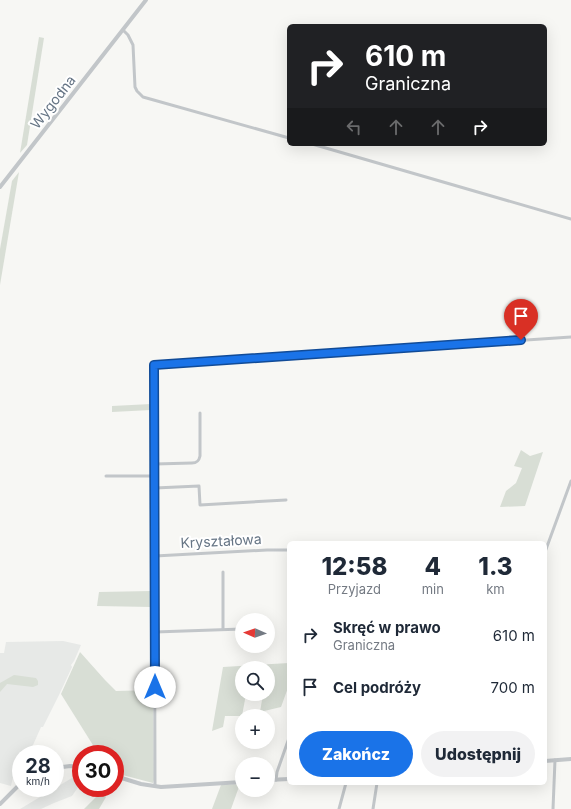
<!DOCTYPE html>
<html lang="pl">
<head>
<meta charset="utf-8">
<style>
  :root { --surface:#fff; --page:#f2f2f3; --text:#1f2937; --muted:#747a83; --accent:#1a73e8 }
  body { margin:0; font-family:Inter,sans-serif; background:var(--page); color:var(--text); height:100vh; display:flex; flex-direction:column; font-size:15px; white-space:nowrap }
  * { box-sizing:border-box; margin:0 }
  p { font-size:13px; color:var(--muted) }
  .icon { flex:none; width:22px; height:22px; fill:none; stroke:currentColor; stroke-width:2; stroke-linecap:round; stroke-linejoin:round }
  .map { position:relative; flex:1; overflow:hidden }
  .details { position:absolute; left:287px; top:541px; width:260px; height:244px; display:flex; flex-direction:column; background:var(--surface); border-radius:6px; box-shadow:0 4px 16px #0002 }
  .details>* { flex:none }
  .banner { position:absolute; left:287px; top:24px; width:260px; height:122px; border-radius:6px; box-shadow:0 4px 16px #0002; background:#202124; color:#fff; overflow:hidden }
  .needle { width:26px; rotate:272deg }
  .controls { position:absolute; left:235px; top:613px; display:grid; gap:8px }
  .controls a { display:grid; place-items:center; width:40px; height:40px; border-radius:50%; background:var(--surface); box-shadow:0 4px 16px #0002; font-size:20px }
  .speed { position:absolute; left:12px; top:745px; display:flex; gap:8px; font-size:20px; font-weight:700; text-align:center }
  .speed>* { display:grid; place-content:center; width:52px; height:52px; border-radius:50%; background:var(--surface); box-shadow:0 4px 16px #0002; line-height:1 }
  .speed small { font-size:10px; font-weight:400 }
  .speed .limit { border:6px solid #d22; background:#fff; color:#111 }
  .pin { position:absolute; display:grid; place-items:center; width:34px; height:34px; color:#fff; margin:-41px -17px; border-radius:50% 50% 50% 0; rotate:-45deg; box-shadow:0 0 4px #0007 }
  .pin .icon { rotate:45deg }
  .me { position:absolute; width:44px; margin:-22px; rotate:0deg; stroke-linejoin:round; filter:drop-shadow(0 0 3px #0008) }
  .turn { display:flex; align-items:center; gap:14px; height:84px; padding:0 12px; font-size:18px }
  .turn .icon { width:52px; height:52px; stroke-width:2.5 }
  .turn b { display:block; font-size:28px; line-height:34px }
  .lanes { display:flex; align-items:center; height:38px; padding:0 12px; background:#0003; justify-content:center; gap:20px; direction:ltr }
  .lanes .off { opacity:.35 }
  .eta { display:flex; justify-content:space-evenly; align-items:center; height:68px; text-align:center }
  .eta b { font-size:24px; font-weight:800; line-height:28px }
  .action { display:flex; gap:8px; margin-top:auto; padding:8px 12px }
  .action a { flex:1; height:46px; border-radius:24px; background:var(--accent); color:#fff; font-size:16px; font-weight:800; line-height:46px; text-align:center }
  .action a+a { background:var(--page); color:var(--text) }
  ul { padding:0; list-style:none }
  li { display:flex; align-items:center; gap:12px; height:52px; padding:0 12px }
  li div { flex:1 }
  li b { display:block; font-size:15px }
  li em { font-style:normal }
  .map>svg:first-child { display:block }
  .built { fill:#e7e9e7 }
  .green { fill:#d8ded5 }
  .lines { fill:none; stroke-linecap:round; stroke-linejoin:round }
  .minor { stroke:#c2c6c9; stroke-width:3 }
  .tertiary { stroke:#c2c6c9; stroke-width:4 }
  .route-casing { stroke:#114b97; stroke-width:10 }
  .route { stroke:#1a73e8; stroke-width:7 }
  .labels { text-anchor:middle; stroke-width:4; stroke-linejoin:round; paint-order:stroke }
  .street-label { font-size:14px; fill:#667585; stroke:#fff }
</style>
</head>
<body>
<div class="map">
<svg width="571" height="809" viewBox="0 0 571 809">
  <rect width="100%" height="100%" fill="#f7f7f4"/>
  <g class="built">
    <path d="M63,641l18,4 -7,16 -3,4 1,2 -13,28 -16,32h-2l-12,27h-8v19h-2l-2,5 -4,-1 -2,9 -11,-3v-130h4l2,-11z"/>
    <path d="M81,771v12l-9,13 -18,7 -13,6h-21l57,-34z"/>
  </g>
  <g class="green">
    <path d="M39,37l5,1 -17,107 -7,8z"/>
    <path d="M19,172l-19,113v-36l12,-68z"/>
    <path d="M151,404v6l-39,2v-6z"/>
    <path d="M521,450l9,6 13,-4 -18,54 -25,1 6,-16 10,-8 6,-15 -8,-2z"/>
    <path d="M151,591v16l-54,-1 2,-14z"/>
    <path d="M80,652l25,28 11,11 37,-1 1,90 -1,3 -38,-10v-19h-26l7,-4 -35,-56z"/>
    <path d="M289,663v22l-8,22 -21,5 3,-18h5v-26h-26v26h4l-4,22h-17l-2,11 -11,4 11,-64z"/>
    <path d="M14,675l22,3 2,3v4l-5,2 -26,-3 -7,8v-9z"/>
    <path d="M240,784l-9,25h-19l9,-24z"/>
    <path d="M105,791l1,6 -7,12h-15l16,-16z"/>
  </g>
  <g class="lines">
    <g class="minor">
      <path d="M123,30l5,5 5,10 2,42 2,4 6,6 146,41"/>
      <path d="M312,144l259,75"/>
      <path d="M155,464l37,-1c5,0 7,-2 8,-7v-43"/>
      <path d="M106,476h48"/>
      <path d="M155,488l44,-2 1,19 86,-5"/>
      <path d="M545,552l26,-71"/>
      <path d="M155,556l112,-6h22"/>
      <path d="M223,572v57"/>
      <path d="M155,632l87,-3"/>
      <path d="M276,780l1,-8 12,-34"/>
      <path d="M155,786l-1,-421 417,-28"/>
      <path d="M339,809l7,-26"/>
      <path d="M373,809l4,-26"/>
      <path d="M553,809l2,-49"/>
    </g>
    <g class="tertiary">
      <path d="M0,187l146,-187"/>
      <path d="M545,761l26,-2"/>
      <path d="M55,768l15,-2 11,1"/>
      <path d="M115,776l26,8 20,3 81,-5"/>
      <path d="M268,780l21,-1"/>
      <path d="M0,804l21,-21"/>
    </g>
  </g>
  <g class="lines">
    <g class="route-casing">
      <path id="route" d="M155,687l-1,-322 367,-25"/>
    </g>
    <use href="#route" class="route"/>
  </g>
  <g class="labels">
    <g class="street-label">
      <text transform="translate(53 102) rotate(-52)" y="5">Wygodna</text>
      <text transform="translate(221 541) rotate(-3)" y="5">Kryształowa</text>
    </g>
  </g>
</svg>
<div class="controls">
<a><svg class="needle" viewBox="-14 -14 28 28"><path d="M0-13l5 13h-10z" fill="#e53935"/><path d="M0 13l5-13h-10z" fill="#747a83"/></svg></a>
<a><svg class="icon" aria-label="search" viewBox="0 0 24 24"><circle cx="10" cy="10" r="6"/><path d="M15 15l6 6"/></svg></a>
<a>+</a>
<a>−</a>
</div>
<div class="speed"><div>28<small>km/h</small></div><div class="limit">30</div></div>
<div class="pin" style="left:521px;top:340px;background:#d93025"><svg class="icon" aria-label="arrive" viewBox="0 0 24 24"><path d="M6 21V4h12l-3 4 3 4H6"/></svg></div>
<svg class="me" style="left:155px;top:687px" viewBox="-20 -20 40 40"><circle r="19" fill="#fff"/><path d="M0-13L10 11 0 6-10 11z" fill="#1a73e8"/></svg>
<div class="banner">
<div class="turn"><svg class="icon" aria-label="right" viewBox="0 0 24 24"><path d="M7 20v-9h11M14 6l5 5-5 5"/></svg><div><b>610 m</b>Graniczna</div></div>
<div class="lanes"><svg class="icon off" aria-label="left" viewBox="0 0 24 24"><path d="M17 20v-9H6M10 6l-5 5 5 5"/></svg><svg class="icon off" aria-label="ahead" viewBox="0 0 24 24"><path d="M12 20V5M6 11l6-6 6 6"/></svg><svg class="icon off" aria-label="ahead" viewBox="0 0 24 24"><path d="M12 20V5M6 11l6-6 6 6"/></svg><svg class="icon" aria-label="right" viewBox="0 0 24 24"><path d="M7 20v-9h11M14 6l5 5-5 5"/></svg></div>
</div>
<section class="details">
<div class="eta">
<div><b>12:58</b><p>Przyjazd</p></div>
<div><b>4</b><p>min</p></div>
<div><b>1.3</b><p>km</p></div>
</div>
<ul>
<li><svg class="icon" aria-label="right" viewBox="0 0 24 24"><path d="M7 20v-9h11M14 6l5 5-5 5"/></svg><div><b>Skręć w prawo</b><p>Graniczna</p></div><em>610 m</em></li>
<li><svg class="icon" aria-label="arrive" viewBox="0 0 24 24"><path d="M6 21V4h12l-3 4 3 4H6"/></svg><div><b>Cel podróży</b></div><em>700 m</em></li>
</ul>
<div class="action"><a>Zakończ</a><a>Udostępnij</a></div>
</section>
</div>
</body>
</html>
